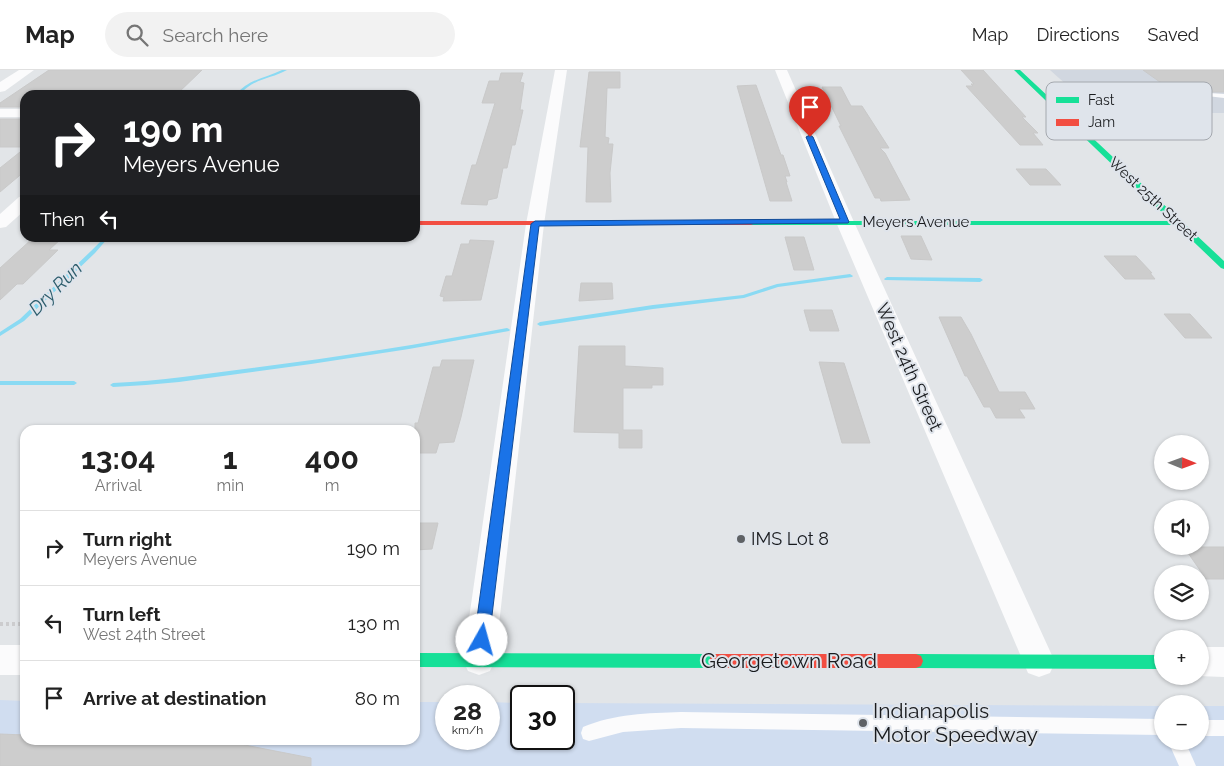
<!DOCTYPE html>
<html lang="en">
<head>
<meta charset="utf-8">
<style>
  :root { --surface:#fff; --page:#f2f2f2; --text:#222; --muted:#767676; --line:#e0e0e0 }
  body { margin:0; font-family:Raleway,sans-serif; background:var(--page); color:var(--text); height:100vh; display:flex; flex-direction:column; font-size:19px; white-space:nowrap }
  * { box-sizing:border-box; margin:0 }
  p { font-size:16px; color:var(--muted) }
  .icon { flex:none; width:28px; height:28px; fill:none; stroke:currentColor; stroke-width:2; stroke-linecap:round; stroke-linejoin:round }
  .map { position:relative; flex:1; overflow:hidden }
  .panel { position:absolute; left:20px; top:355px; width:400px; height:320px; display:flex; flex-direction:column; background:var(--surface); border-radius:15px; box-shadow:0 1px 4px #0004 }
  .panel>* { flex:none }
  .hud { position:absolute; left:20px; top:20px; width:400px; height:152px; border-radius:15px; box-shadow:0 1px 4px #0004; background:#202124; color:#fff; overflow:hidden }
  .needle { width:32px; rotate:91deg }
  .buttons { position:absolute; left:1154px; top:365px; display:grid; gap:10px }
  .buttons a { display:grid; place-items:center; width:55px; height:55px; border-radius:50%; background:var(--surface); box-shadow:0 1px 4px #0004; font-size:25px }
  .speed { position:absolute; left:435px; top:615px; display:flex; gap:10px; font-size:25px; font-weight:700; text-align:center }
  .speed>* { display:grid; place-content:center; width:65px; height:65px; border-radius:50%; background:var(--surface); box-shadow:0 1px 4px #0004; line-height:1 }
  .speed small { font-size:12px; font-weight:400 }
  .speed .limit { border:2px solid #111; border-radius:8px; background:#fff; color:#111 }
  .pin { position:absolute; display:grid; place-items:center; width:42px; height:42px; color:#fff; margin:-51px -21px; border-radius:50% 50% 50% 0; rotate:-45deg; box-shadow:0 0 5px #0007 }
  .pin .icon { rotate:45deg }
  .me { position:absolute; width:55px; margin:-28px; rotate:7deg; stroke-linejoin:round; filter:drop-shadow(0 0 4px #0008) }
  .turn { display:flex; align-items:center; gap:18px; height:105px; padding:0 20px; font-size:22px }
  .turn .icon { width:65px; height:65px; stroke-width:2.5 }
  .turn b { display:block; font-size:35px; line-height:42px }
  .then { display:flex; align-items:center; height:48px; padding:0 20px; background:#0003; gap:10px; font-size:19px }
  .eta { display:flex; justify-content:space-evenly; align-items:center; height:85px; text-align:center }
  .eta b { font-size:30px; font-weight:700; line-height:35px }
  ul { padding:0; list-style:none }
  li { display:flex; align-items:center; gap:15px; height:75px; padding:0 20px; border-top:1px solid var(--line) }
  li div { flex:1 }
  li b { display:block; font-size:19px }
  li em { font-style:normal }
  header { display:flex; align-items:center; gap:30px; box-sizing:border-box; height:70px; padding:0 25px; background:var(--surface); border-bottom:1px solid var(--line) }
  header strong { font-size:24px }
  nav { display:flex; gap:28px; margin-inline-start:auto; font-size:18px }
  .search { width:350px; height:45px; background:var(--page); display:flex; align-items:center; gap:12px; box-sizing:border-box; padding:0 18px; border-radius:28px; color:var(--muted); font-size:19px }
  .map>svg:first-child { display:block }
  .built { fill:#d1d7e0 }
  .green { fill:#d0ddf0 }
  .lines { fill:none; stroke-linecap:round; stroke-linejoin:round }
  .stream { fill:#8adaf3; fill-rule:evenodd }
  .building { fill:#cdcdcd; stroke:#c9c9c9 }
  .path { stroke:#ccccce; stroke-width:4; stroke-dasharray:3 3; stroke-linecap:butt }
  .lane { fill:#fbfbfc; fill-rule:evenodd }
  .street { fill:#fbfbfc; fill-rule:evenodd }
  .fast { fill:#16e098; fill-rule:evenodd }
  .jam { fill:#f24e42; fill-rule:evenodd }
  .route { fill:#1a73e8; stroke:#114b97 }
  .poi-dot { fill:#5f6265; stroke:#dfe4eb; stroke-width:2 }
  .labels { text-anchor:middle; stroke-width:4; stroke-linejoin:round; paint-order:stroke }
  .far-street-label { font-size:15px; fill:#191b1e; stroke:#dfe4eb }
  .street-label { font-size:18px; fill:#191b1e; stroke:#dfe4eb }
  .poi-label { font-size:18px; fill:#191b1e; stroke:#dfe4eb; text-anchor:start }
  .water-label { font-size:19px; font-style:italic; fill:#2d5d6c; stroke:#dfe4eb }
  .near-street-label { font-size:21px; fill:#191b1e; stroke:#dfe4eb }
  .near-poi-label { font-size:21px; fill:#191b1e; stroke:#dfe4eb; text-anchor:start }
  .key { fill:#dfe4eb; stroke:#a4a8ae; stroke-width:1 }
  .key-label { font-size:14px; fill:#191b1e }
</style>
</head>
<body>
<header>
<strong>Map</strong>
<div class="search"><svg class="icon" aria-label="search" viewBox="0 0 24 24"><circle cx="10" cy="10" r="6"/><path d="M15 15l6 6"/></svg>Search here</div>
<nav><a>Map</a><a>Directions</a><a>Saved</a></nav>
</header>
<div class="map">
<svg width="1224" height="696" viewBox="0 0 1224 696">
  <rect width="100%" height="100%" fill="#e2e5e8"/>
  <path class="built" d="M1050,0h174v43h-126z"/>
  <path class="green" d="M0,630l25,1v39h390v-38h31v37h43v-37l32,1v36h43v-36l598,3v35h38v-35h24v60h-1224z"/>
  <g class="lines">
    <g class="stream">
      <path d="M282,0h5c-16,9 -36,9 -47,25h-4c12,-16 30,-17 46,-25z"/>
      <path d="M104,168h4l-13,15 -71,68 -24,15v-4l20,-13 71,-68z"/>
      <path d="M850,204l3,2 -1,1 -74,10 -34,11 -91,11 -113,17 -3,-2 3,-2 113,-17 90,-10 34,-11z"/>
      <path d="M887,207l93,1 3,2 -3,2 -95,-2 -1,-1z"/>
      <path d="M507,258l2,1 1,1 -1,1 -100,18 -98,15 -132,18 -33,3 -33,2 -3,-2 3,-2c47,-2 93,-9 139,-15 86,-11 171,-24 255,-40z"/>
      <path d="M0,311h74l3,2 -3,2h-74z"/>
    </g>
  </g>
  <g class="building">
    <path d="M49,0h153l-26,25h-39l-13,-4 -4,4h-95v12h-25v-4z"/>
    <path d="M961,0h22l43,47h-4l16,16h-5l10,12h-23l-54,-59h7l-2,-2h3z"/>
    <path d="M1143,0h81v22h-50z"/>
    <path d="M589,2h31v16h-13l-2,49 4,1 -1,6h5l-3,29 1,29h-25l2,-55h-8z"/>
    <path d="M501,3h22l-3,9 4,1 -4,27h3l-8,35h-3l-5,23h-4l-6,30 -9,2 -1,5 -26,-1 11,-39h4l19,-62h-13l7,-22h10z"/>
    <path d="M756,15l25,70h2l7,21h-5l2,6h-1l6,19h-22l-33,-115z"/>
    <path d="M822,17h19l10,19h11l27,42h-9l5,5 25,47 -29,1 -1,-3h-5l-36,-72h2z"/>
    <rect x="0" y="49" width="25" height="28"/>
    <path d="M25,78v23l-25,21v-24z"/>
    <path d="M1016,99h30l15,16h-31z"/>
    <path d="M901,166h20l11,24 -21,-1z"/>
    <path d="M785,167h19l10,33h-20z"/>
    <path d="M33,168h29l-13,12h9l-35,34h-6l-17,16v-32z"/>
    <path d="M470,170l24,1 -13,59 -38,1 1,-4 -4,-1 6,-20h6l9,-32h8z"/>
    <path d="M1104,186h32l16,17h-2l5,6h-30z"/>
    <path d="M581,213h31l1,16 -34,2z"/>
    <path d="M804,240h28l7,21h-29z"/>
    <path d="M1164,244h26l22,24h-27z"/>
    <path d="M939,247h22l10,17 28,58h26l10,17h-16l6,9h-29l-6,-11h-6l-17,-31h-2z"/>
    <path d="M579,276h46v20l38,2v17h-11v3h-29v42h19v18h-23v-15l-45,-1z"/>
    <path d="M442,290h32l-13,57 -7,25 -15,1 -3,10h-21v-30h3l15,-56h7z"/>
    <path d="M819,292l25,1 26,80h-28z"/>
    <path d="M415,453h23l-6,26 -17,1z"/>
    <path d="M1184,477h40v32h-18z"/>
    <path d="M0,664l25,1v5h194l92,18v8h-311z"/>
  </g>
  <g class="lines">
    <path class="path" d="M0,554h25"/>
    <g class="lane">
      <path d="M1209,23l15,1v4l-17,-2 -1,-1z"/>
      <path d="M681,642l481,7v16l-481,-7 -58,4 -34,9 -6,-2 -2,-6 2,-6c31,-13 65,-14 98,-15z"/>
      <rect x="1200" y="650" width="24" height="16"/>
      <path d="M1168,671h17l11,25h-17z"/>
    </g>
    <g class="street">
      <path d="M19,0h15l-29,21 -5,1v-10z"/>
      <path d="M555,0h12l-23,154 -49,436 -5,11 -11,4 -11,-4 -5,-11 63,-436z"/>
      <path d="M775,0h12l67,152 201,440 -5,11 -11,4 -11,-4 -192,-451z"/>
      <rect x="0" y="39" width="25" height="8"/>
      <path d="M25,126v14l-19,17 -6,1v-14l19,-17z"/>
      <rect x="0" y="575" width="25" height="30"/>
      <path d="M1200,577h24v30l-26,-1h2z"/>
    </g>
    <g class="fast">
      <path d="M1014,0h6l204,191v8l-3,-1 -45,-43h-425l-4,-2 4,-2h420z"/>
      <path d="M415,583l301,1 5,2 2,5 -2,5 -5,2 -301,-1z"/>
      <path d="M916,584l246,1v14l-246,-1 -5,-2 -2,-5 2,-5z"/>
    </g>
    <g class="jam">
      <path d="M415,151h336l4,2 -4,2h-336z"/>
      <path d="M716,584h200l5,2 2,5 -2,5 -5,2h-200l-5,-2 -2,-5 2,-5z"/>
    </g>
  </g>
  <path class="route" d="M810,65l3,2 36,85 -1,1 -309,3 -50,414 -2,5 -5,2 -5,-2 -3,-5 57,-416 4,-3 305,-2 -34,-82z"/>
  <g class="poi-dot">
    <circle cx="741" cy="469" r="5"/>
    <circle cx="863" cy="653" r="5"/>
  </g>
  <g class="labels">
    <g class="far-street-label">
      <text transform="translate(1153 129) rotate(43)" y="5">West 25th Street</text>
      <text x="916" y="157">Meyers Avenue</text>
    </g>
    <g class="street-label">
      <text transform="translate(909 297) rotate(66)" y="6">West 24th Street</text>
    </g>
    <g class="poi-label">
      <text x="751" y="475">IMS Lot 8</text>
    </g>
    <g class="water-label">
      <text transform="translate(55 218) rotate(-45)" y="7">Dry Run</text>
    </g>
    <g class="near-street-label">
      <text x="789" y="598">Georgetown Road</text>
    </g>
    <g class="near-poi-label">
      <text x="873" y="648">Indianapolis<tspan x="873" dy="24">Motor Speedway</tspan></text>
    </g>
  </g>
  <rect x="1046" y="12" width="166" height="58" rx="8" class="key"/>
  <rect x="1056" y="27" width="23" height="6" fill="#16e098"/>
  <rect x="1056" y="49" width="23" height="7" fill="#f24e42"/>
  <g class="key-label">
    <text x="1088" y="35">Fast</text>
    <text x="1088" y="57">Jam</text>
  </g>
</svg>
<div class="buttons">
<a><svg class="needle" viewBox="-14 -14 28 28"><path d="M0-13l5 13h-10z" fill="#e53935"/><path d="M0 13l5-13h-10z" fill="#767676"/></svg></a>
<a><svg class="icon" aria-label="sound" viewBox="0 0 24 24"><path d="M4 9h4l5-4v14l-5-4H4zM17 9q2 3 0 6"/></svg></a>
<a><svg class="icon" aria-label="layers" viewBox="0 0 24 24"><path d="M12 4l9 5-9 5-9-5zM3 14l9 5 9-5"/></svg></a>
<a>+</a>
<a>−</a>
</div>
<div class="speed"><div>28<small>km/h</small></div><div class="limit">30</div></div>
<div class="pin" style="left:810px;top:67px;background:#d93025"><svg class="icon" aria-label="arrive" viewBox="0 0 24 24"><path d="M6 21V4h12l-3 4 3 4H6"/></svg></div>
<svg class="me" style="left:482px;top:570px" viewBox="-20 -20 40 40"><circle r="19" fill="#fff"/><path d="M0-13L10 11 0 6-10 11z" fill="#1a73e8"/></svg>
<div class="hud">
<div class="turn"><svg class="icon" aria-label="right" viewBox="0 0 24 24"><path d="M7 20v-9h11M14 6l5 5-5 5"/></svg><div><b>190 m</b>Meyers Avenue</div></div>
<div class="then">Then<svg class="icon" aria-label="left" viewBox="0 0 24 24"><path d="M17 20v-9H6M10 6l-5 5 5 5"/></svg></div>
</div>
<section class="panel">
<div class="eta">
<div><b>13:04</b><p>Arrival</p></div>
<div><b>1</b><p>min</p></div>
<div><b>400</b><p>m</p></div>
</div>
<ul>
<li><svg class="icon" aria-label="right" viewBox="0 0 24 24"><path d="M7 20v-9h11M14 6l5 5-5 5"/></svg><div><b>Turn right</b><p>Meyers Avenue</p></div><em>190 m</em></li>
<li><svg class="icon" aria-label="left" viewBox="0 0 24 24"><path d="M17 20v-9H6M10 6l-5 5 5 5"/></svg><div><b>Turn left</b><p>West 24th Street</p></div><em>130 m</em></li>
<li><svg class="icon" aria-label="arrive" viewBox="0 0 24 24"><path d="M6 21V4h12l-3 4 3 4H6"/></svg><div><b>Arrive at destination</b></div><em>80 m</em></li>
</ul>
</section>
</div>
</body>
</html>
